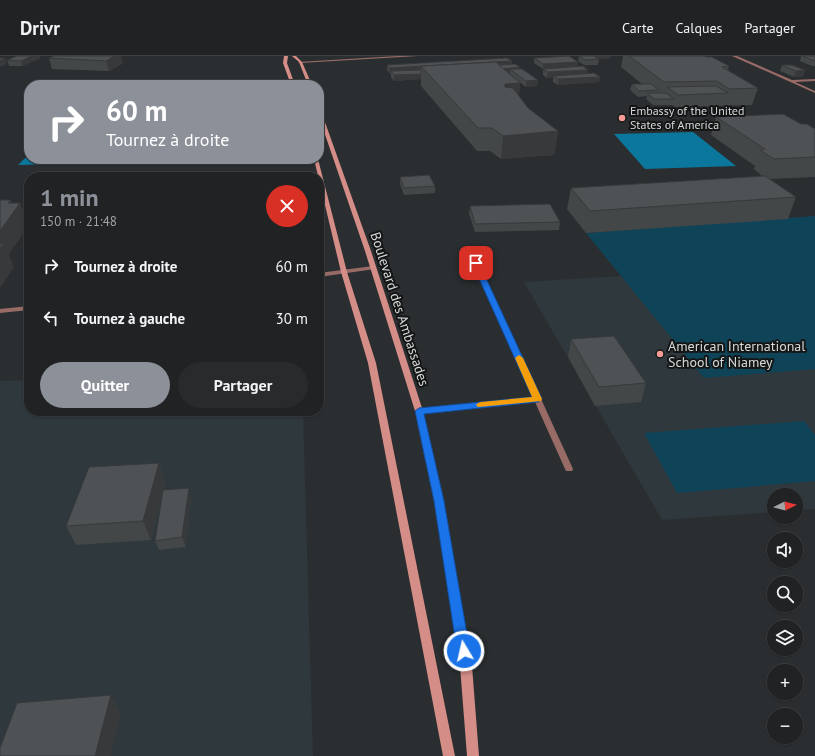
<!DOCTYPE html>
<html lang="fr">
<head>
<meta charset="utf-8">
<style>
  :root { --surface:#202224; --page:#282a2c; --text:#f1f3f6; --muted:#a2a4a6; --line:#3d3f41; --accent:#8c9099 }
  body { margin:0; font-family:"PT Sans",sans-serif; background:var(--page); color:var(--text); height:100vh; display:flex; flex-direction:column; font-size:15px; white-space:nowrap }
  * { box-sizing:border-box; margin:0 }
  p { font-size:13px; color:var(--muted) }
  .icon { flex:none; width:22px; height:22px; fill:none; stroke:currentColor; stroke-width:2; stroke-linecap:round; stroke-linejoin:round }
  .map { position:relative; flex:1; overflow:hidden }
  .side { position:absolute; left:24px; top:116px; width:300px; height:244px; display:flex; flex-direction:column; background:var(--surface); border-radius:16px; box-shadow:0 1px 3px #0004,0 0 0 1px var(--line) }
  .side>* { flex:none }
  .top-card { position:absolute; left:24px; top:24px; width:300px; height:84px; border-radius:16px; box-shadow:0 1px 3px #0004,0 0 0 1px var(--line); background:#8c9099; color:#fff; overflow:hidden }
  .needle { width:26px; rotate:84deg }
  .buttons { position:absolute; left:767px; top:432px; display:grid; gap:8px }
  .buttons a { display:grid; place-items:center; width:36px; height:36px; border-radius:50%; background:var(--surface); box-shadow:0 1px 3px #0004,0 0 0 1px var(--line); font-size:20px }
  .pin { position:absolute; display:grid; place-items:center; width:34px; height:34px; color:#fff; margin:-17px; border-radius:8px; box-shadow:0 2px 6px #0006 }
  .me { position:absolute; width:44px; margin:-22px; rotate:351deg; stroke-linejoin:round; filter:drop-shadow(0 0 3px #0008) }
  .turn { display:flex; align-items:center; gap:14px; height:84px; padding:0 16px; font-size:18px }
  .turn .icon { width:52px; height:52px; stroke-width:2.5 }
  .turn b { display:block; font-size:28px; line-height:34px }
  .round { display:grid; place-items:center; flex:none; width:42px; height:42px; border-radius:21px; background:var(--page) }
  .overview { display:flex; align-items:center; justify-content:space-between; height:68px; padding:0 16px }
  h1 { font-size:24px; font-weight:600; line-height:30px; color:var(--accent) }
  .action { display:flex; gap:8px; margin-top:auto; padding:8px 16px }
  .action a { flex:1; height:46px; border-radius:24px; background:var(--accent); color:#fff; font-size:16px; font-weight:600; line-height:46px; text-align:center }
  .action a+a { background:var(--page); color:var(--text) }
  ul { padding:0; list-style:none }
  li { display:flex; align-items:center; gap:12px; height:52px; padding:0 16px }
  li div { flex:1 }
  li b { display:block; font-size:15px }
  li em { font-style:normal }
  header { display:flex; align-items:center; gap:24px; box-sizing:border-box; height:56px; padding:0 20px; background:var(--surface); border-bottom:1px solid var(--line) }
  header strong { font-size:19px }
  nav { display:flex; gap:22px; margin-inline-start:auto; font-size:14px }
  .map>svg:first-child { display:block }
  .built { fill:#2e383d }
  .green { fill:#0f4358 }
  .water { fill:#0b779c }
  .lines { fill:none; stroke-linecap:round; stroke-linejoin:round }
  .service { fill:#986b67; fill-rule:evenodd }
  .minor { fill:#986b67; fill-rule:evenodd }
  .tertiary { fill:#986b67; fill-rule:evenodd }
  .secondary { fill:#d48d87; fill-rule:evenodd }
  .wall { fill:#434748 }
  .shaded-wall { fill:#37393b }
  .building { fill:#4e5254; stroke:#37393b }
  .route { fill:#1a73e8; stroke:#114b97 }
  .slow { fill:#f59e0b }
  .poi-dot { fill:#f59c95; stroke:#141616; stroke-width:1.5 }
  .labels { text-anchor:middle; stroke-width:4; stroke-linejoin:round; paint-order:stroke }
  .far-poi-label { font-size:12px; fill:#d5d8d9; stroke:#141616; text-anchor:start }
  .street-label { font-size:14px; fill:#d5d8d9; stroke:#141616 }
  .poi-label { font-size:14px; fill:#d5d8d9; stroke:#141616; text-anchor:start }
</style>
</head>
<body>
<header>
<strong>Drivr</strong>
<nav><a>Carte</a><a>Calques</a><a>Partager</a></nav>
</header>
<div class="map">
<svg width="815" height="700" viewBox="0 0 815 700">
  <rect width="100%" height="100%" fill="#2a2e30"/>
  <g class="built">
    <path d="M815,160v293l-19,1v-15h-22v17l-112,8 -138,-238 97,-6 -35,-43z"/>
    <path d="M29,324v31h274l10,345h-313v-375z"/>
  </g>
  <g class="green">
    <path d="M815,160v153l-111,9 -118,-145z"/>
    <path d="M804,365l11,14v46l-138,12 -33,-60z"/>
  </g>
  <g class="water">
    <path d="M693,76l43,34 -91,3 -31,-35z"/>
    <path d="M25,102h4v1h27l-4,5 -34,1z"/>
  </g>
  <g class="lines">
    <g class="service">
      <path d="M476,205l3,2 94,206 -1,2h-6l-1,-2 -30,-67 -116,12 -4,-3 4,-3 114,-11 -60,-134z"/>
      <path d="M373,210l3,2 -1,1 -56,8v-4z"/>
      <path d="M29,250v4l-29,3v-4z"/>
    </g>
    <path class="minor" d="M732,0h5l55,24 23,-1v2l-20,1 20,9v2z"/>
    <path class="tertiary" d="M398,0h20l-118,7 -2,-1z"/>
    <g class="secondary">
      <path d="M284,0h4l-1,7 8,22h-4l-8,-22z"/>
      <path d="M292,0h4l6,6 10,23h-4l-9,-23z"/>
      <path d="M319,54l2,1 50,140 52,160 21,90 28,165 7,90h-12l-7,-90 -26,-165 -19,-90 -50,-160 -46,-134z"/>
      <path d="M314,103h4l29,113 29,91 79,393h-12l-75,-393 -27,-91z"/>
    </g>
  </g>
  <g class="wall">
    <path d="M121,0l1,8 -13,7 -57,-2 -3,-11z"/>
    <path d="M579,0h32v2l-12,1 -1,6h-14l-6,-4z"/>
    <path d="M623,0h81l25,10 -1,4 30,18 -6,17 -77,2 -3,-2h-19l-7,-6 1,-3 -9,1 -8,-7 2,-6h10l-21,-17z"/>
    <path d="M801,0h14v10h-3l-12,-5z"/>
    <path d="M41,2l-19,8h-13l-2,-6z"/>
    <path d="M534,2l44,9 9,7 13,3 -1,5 -41,3 -5,-3v-5l-6,1 -4,-3v-6l-9,-6z"/>
    <path d="M512,5v3l26,16 -1,6 -11,1 -9,-7 3,3 -1,13 9,12 30,23 -4,24 -53,4 -11,-8h-13l-56,-65v-7l-27,2 -3,-4v-3h-1l-3,-4v-5z"/>
    <path d="M782,9l23,5 -2,6 -9,1 -14,-6z"/>
    <path d="M716,61l85,7 14,5v48l-45,2 26,18 -8,22 -202,14 -19,-24 4,-21 191,-12 -8,-7 1,-3 -44,-31z"/>
    <path d="M400,121l35,9v7l-31,2 -4,-11z"/>
    <path d="M470,150l90,16 -1,8 -84,2 -6,-18z"/>
    <path d="M571,283l75,44 -5,19 -46,4 -27,-49z"/>
    <path d="M159,407l6,19 -14,58 -75,5 -10,-19z"/>
    <path d="M191,441l-5,50 -27,3 -4,-9z"/>
  </g>
  <g class="shaded-wall">
    <path d="M32,0h8l1,2 -19,8 -1,-5z"/>
    <path d="M114,0h7l1,8 -13,7 -3,-10z"/>
    <path d="M592,0h19v2l-19,2z"/>
    <path d="M5,2l2,6 -7,3v-6z"/>
    <path d="M512,5l-1,5 -90,1z"/>
    <path d="M578,6v5l-35,2v-5z"/>
    <path d="M421,11v5l-30,-1v3h-1l-1,-6z"/>
    <path d="M520,11l-1,6 -9,-4v5l-77,5 -5,-6z"/>
    <path d="M588,14l-1,5 -34,1v1l-6,1 1,-6z"/>
    <path d="M805,14l-2,6 -9,1 2,-6z"/>
    <path d="M421,18v5l-27,2v-6z"/>
    <path d="M600,21l-1,5 -41,3v-6z"/>
    <path d="M538,24l-1,6 -11,1v-6z"/>
    <path d="M520,27l-2,21 -15,1 2,-21z"/>
    <path d="M558,75l-4,24 -53,4 2,-23z"/>
    <path d="M11,144l4,10 5,-7 9,22 -20,29 5,13 -14,21v-57l8,-28z"/>
    <path d="M159,407l6,19 -14,58 -8,-19z"/>
    <path d="M189,432l2,9 -5,50 -4,-10z"/>
    <path d="M111,639l10,18 -10,43h-16z"/>
  </g>
  <g class="building">
    <path d="M17,0h15l-11,5 -14,-1z"/>
    <path d="M54,0h60l-8,5 -57,-3z"/>
    <path d="M569,0l9,6 -35,2 -9,-6z"/>
    <path d="M579,0h15l5,3 -14,1z"/>
    <path d="M629,0h75l2,1h6l17,9 -7,1 36,21 -29,1 -12,-8 -53,1z"/>
    <path d="M803,0h12v5h-1z"/>
    <path d="M0,2h5l-5,3z"/>
    <path d="M507,2l5,3 -123,7 -2,-3z"/>
    <path d="M496,6l24,21 -15,1v3l8,1 15,20 30,23 -55,5 -11,-8h-14l-57,-62z"/>
    <path d="M515,8l5,3 -17,2 -4,-4z"/>
    <path d="M782,9h9l14,5 -9,1z"/>
    <path d="M583,10l5,4 -40,2 -5,-3z"/>
    <path d="M510,13h12l16,11 -12,1z"/>
    <path d="M421,14v4l-27,1 -3,-4z"/>
    <path d="M594,17l6,4 -42,2 -5,-3z"/>
    <path d="M632,28h19l8,6 -20,1z"/>
    <path d="M716,30l12,7 -50,2 -11,-8z"/>
    <path d="M647,37h19l8,6h-20z"/>
    <path d="M783,58l18,10h6l8,5v28l-41,2 -14,-9 5,-1 -49,-32z"/>
    <path d="M429,119l6,11 -31,2 -4,-11z"/>
    <path d="M765,120l31,21 -206,14 -19,-23z"/>
    <path d="M0,144h11l-3,3h12l-20,28z"/>
    <path d="M550,148l10,18 -85,2 -5,-18z"/>
    <path d="M4,187l-4,6v-5z"/>
    <path d="M614,280l32,47 -47,4 -28,-48z"/>
    <path d="M159,407l-16,58 -77,5 23,-59z"/>
    <path d="M189,432l-7,49 -27,4 8,-51z"/>
    <path d="M111,639l-16,61h-95v-8l17,-45z"/>
  </g>
  <path class="route" d="M473,205l6,2 63,136 -4,3 -114,12 20,87 26,150 -2,5 -4,1 -5,-1 -2,-5 -23,-150 -19,-90 4,-3 113,-11 -60,-134z"/>
  <path class="slow" d="M519,299l4,3 19,41 -1,2 -63,6 -2,-2 2,-2 3,-1 51,-5 -17,-39z"/>
  <g class="poi-dot">
    <circle cx="622" cy="62" r="4"/>
    <circle cx="660" cy="298" r="4"/>
  </g>
  <g class="labels">
    <g class="far-poi-label">
      <text x="630" y="59">Embassy of the United<tspan x="630" dy="14">States of America</tspan></text>
    </g>
    <g class="street-label">
      <text transform="translate(400 253) rotate(72)" y="5">Boulevard des Ambassades</text>
    </g>
    <g class="poi-label">
      <text x="668" y="295">American International<tspan x="668" dy="16">School of Niamey</tspan></text>
    </g>
  </g>
</svg>
<div class="buttons">
<a><svg class="needle" viewBox="-14 -14 28 28"><path d="M0-13l5 13h-10z" fill="#e53935"/><path d="M0 13l5-13h-10z" fill="#a2a4a6"/></svg></a>
<a><svg class="icon" aria-label="sound" viewBox="0 0 24 24"><path d="M4 9h4l5-4v14l-5-4H4zM17 9q2 3 0 6"/></svg></a>
<a><svg class="icon" aria-label="search" viewBox="0 0 24 24"><circle cx="10" cy="10" r="6"/><path d="M15 15l6 6"/></svg></a>
<a><svg class="icon" aria-label="layers" viewBox="0 0 24 24"><path d="M12 4l9 5-9 5-9-5zM3 14l9 5 9-5"/></svg></a>
<a>+</a>
<a>−</a>
</div>
<div class="pin" style="left:476px;top:207px;background:#d93025"><svg class="icon" aria-label="arrive" viewBox="0 0 24 24"><path d="M6 21V4h12l-3 4 3 4H6"/></svg></div>
<svg class="me" style="left:464px;top:595px" viewBox="-20 -20 40 40"><circle r="17" fill="#1a73e8" stroke="#fff" stroke-width="3"/><path d="M0-11L8 9 0 5-8 9z" fill="#fff"/></svg>
<div class="top-card">
<div class="turn"><svg class="icon" aria-label="right" viewBox="0 0 24 24"><path d="M7 20v-9h11M14 6l5 5-5 5"/></svg><div><b>60 m</b>Tournez à droite</div></div>
</div>
<section class="side">
<div class="overview"><div><h1>1 min</h1><p>150 m · 21:48</p></div><a class="round" style="background:#d93025;color:#fff"><svg class="icon" aria-label="close" viewBox="0 0 24 24"><path d="M6 6l12 12M18 6L6 18"/></svg></a></div>
<ul>
<li><svg class="icon" aria-label="right" viewBox="0 0 24 24"><path d="M7 20v-9h11M14 6l5 5-5 5"/></svg><div><b>Tournez à droite</b></div><em>60 m</em></li>
<li><svg class="icon" aria-label="left" viewBox="0 0 24 24"><path d="M17 20v-9H6M10 6l-5 5 5 5"/></svg><div><b>Tournez à gauche</b></div><em>30 m</em></li>
</ul>
<div class="action"><a>Quitter</a><a>Partager</a></div>
</section>
</div>
</body>
</html>
